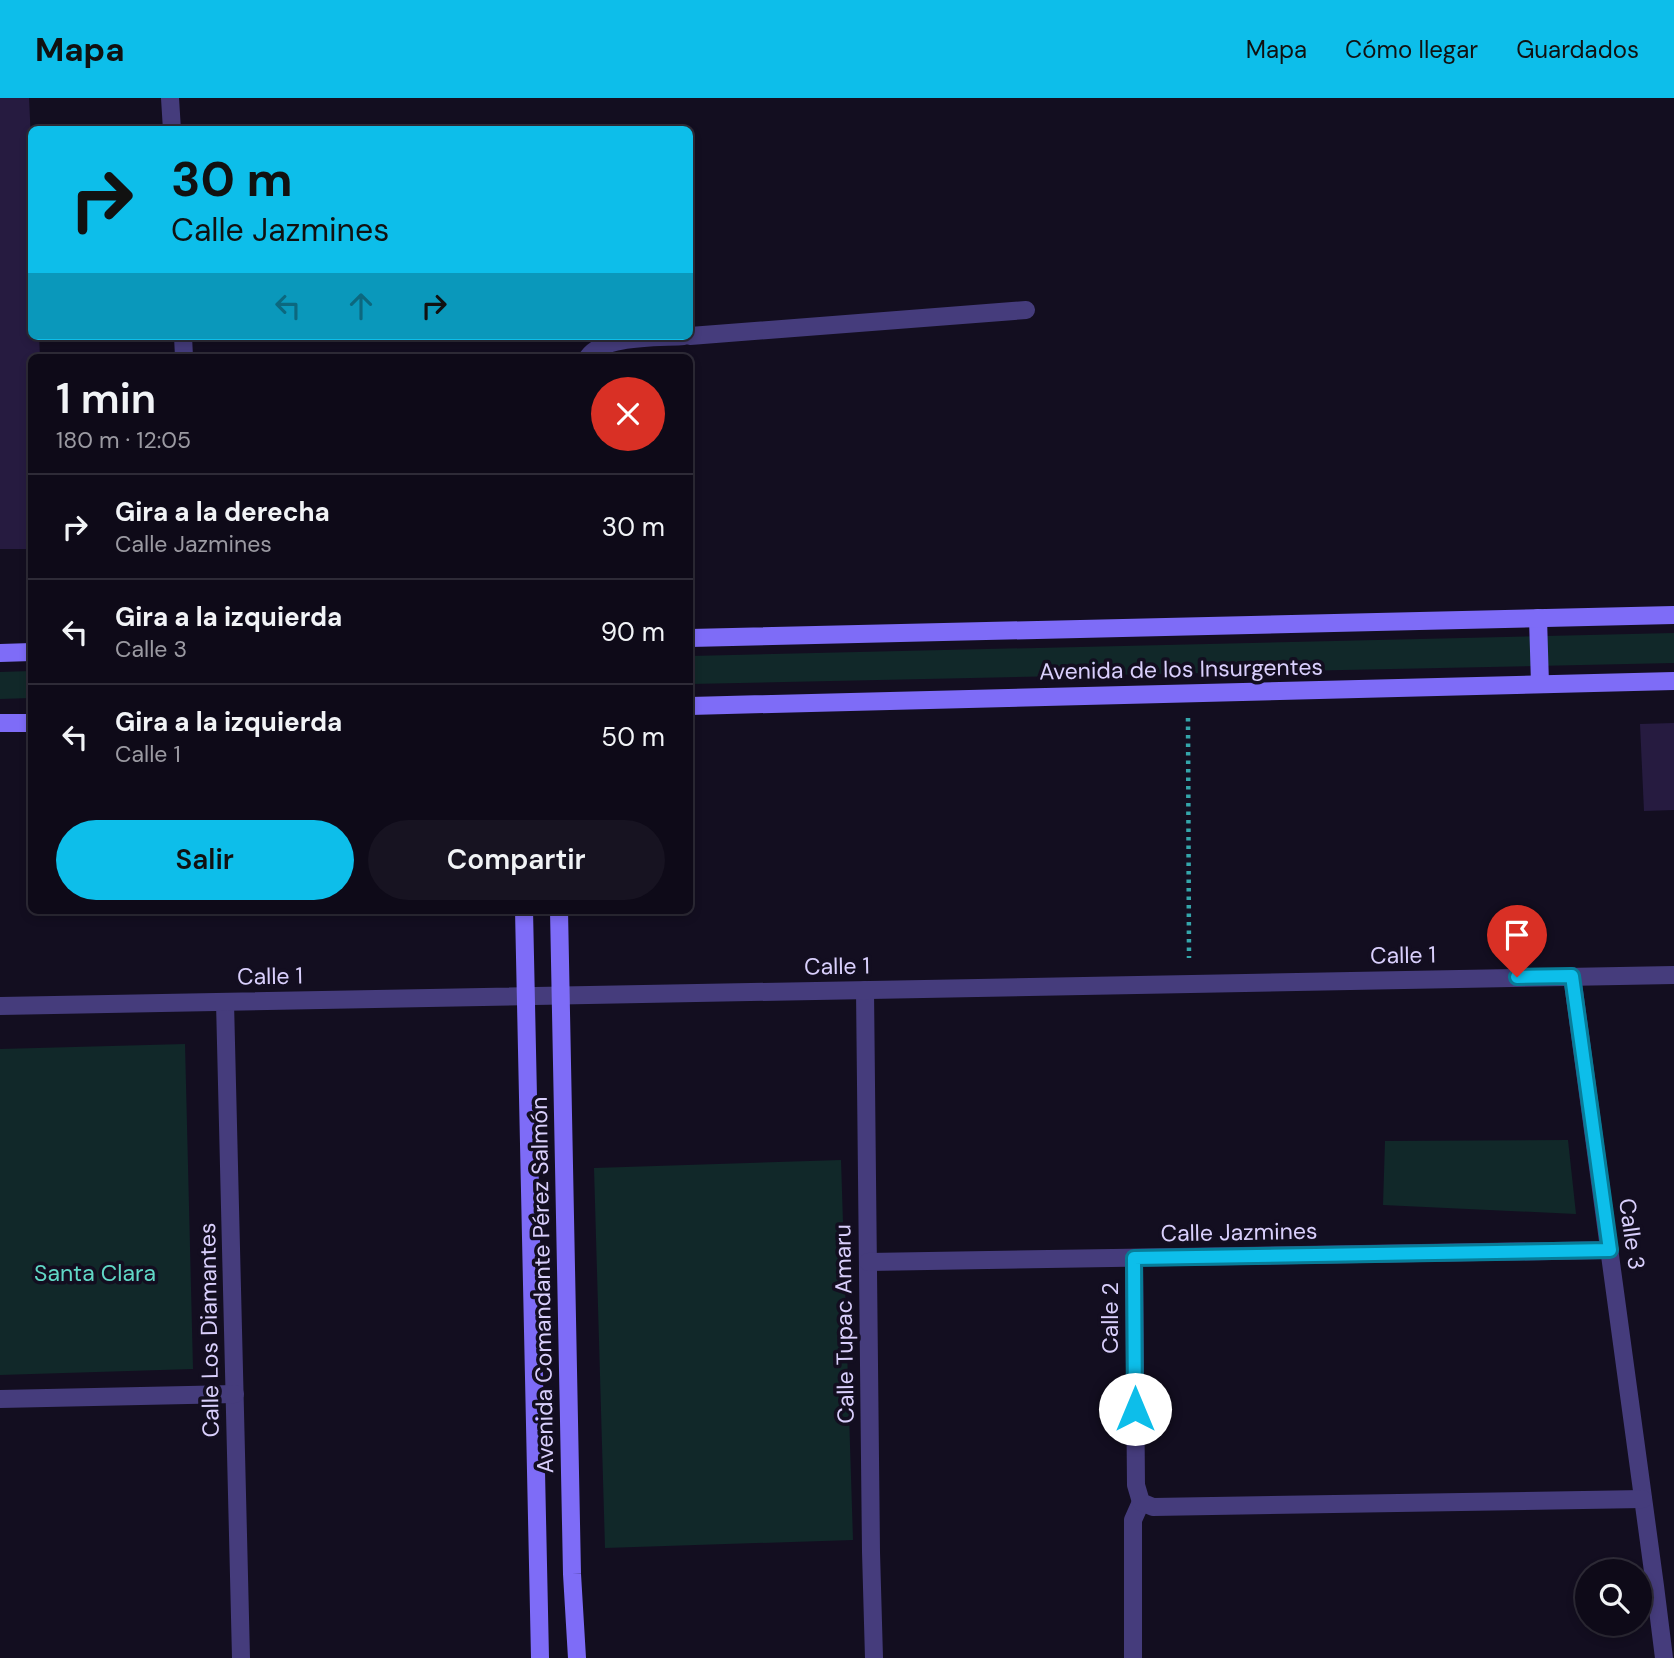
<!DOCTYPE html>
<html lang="es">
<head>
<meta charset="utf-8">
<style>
  :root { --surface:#0e0a18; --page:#171321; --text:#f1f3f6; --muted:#9b9aa2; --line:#2e2b37; --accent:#0dbeea }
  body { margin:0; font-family:"DM Sans",sans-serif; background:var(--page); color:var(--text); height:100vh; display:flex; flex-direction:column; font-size:26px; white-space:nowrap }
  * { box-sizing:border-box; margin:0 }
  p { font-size:23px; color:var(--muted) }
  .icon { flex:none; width:38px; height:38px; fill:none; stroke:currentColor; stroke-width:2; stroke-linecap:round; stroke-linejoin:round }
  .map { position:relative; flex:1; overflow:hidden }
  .sheet { position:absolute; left:28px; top:256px; width:665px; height:560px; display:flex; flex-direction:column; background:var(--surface); border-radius:10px; box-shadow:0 4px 10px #0003,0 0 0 2px var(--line) }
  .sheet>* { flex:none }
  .guide { position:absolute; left:28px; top:28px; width:665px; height:214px; border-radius:10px; box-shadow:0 4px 10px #0003,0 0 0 2px var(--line); background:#0dbeea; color:#111; overflow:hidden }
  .tools { position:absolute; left:1575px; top:1461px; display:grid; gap:14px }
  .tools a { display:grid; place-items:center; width:77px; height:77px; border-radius:50%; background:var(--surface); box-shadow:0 4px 10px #0003,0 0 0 2px var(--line); font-size:35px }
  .pin { position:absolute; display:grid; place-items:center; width:60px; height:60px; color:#fff; margin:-72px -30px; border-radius:50% 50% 50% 0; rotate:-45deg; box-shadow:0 0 7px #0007 }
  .pin .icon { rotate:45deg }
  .me { position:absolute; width:77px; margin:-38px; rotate:0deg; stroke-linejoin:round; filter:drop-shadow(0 0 5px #0008) }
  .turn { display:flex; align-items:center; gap:24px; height:147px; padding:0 28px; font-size:32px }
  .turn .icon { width:91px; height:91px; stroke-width:2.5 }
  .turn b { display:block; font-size:49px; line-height:60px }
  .lanes { display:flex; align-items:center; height:66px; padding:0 28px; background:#0003; justify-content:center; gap:35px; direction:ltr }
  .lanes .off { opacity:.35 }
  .round { display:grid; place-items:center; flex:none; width:74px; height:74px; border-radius:37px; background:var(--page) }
  .headline { display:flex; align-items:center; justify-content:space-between; height:119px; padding:0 28px }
  h1 { font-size:42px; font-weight:600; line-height:52px }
  .primary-button { display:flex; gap:14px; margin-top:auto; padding:14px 28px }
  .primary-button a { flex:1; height:80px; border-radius:42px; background:var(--accent); color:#111; font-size:28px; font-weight:600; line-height:80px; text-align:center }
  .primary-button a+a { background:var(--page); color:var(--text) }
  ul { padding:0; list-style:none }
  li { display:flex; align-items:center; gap:21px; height:105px; padding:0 28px; border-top:2px solid var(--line) }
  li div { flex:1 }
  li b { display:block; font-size:26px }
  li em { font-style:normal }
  header { display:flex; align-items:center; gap:42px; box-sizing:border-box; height:98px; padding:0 35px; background:var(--accent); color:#111 }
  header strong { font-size:33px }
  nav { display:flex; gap:38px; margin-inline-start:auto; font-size:24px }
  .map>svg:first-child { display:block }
  .green { fill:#112829 }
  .building { fill:#261b40 }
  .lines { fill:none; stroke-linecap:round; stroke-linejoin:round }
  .path { stroke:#35a6ab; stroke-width:4.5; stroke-dasharray:3.5 5; stroke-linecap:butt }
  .service { stroke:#453c7c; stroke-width:18 }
  .pedestrian { stroke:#453c7c; stroke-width:18 }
  .minor { stroke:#453c7c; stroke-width:18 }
  .secondary { stroke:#7e6cf7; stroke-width:18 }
  .route-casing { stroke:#087c98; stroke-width:18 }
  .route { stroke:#0dbeea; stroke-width:12 }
  .labels { text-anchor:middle; stroke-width:7; stroke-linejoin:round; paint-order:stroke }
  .street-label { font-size:23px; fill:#d9cffc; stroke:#130e20 }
  .park-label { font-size:23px; fill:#60d8c6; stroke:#130e20 }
</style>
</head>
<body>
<header>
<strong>Mapa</strong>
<nav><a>Mapa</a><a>Cómo llegar</a><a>Guardados</a></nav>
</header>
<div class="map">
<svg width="1674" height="1560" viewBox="0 0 1674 1560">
  <rect width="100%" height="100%" fill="#130e20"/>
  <g class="green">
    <path d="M1674,535v30l-984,21v-28z"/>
    <path d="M31,573v27l-31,1v-27z"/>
    <path d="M185,946l8,325 -193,6v-326z"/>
    <path d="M1568,1042l8,74 -193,-9 2,-64z"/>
    <path d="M841,1062l12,380 -248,8 -11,-380z"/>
  </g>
  <g class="building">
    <path d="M0,0h29l3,63v175h7l1,21h-8v192h-32z"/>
    <path d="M1674,625v87l-30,1 -4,-87z"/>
  </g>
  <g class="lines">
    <path class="path" d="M1188,620l1,240"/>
    <g class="service">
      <path d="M170,0l2,32"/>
      <path d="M183,238l1,21"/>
      <path d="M690,238l336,-26"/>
      <path d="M588,259c15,-22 71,-19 96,-21"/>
    </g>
    <path class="pedestrian" d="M1133,1560v-138l8,-18"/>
    <g class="minor">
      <path d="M1572,878l83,610 9,72"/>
      <path d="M865,892l6,562 3,106"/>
      <path d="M225,904l16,656"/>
      <path d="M0,908l1674,-31"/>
      <path d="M1134,1160l2,227 5,17 12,5 490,-8"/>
      <path d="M868,1164l742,-12"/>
      <path d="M0,1301l235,-5"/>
    </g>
    <g class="secondary">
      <path d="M1538,520l2,66"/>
      <path d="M690,540l984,-23"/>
      <path d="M0,555l32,-1"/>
      <path d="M690,608l984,-25"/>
      <path d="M0,625h32"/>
      <path d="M524,812l16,748"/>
      <path d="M559,812l13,664 5,84"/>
    </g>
  </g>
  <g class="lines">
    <g class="route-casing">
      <path id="route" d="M1135,1311l-1,-151 476,-8 -38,-274 -55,1"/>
    </g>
    <use href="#route" class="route"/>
  </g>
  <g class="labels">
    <g class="street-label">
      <text transform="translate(1181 571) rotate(-1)" y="8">Avenida de los Insurgentes</text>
      <text transform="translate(1403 857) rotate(-1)" y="8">Calle 1</text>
      <text transform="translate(837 868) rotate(-1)" y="8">Calle 1</text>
      <text transform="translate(270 878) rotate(-1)" y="8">Calle 1</text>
      <text transform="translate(1239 1134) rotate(-1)" y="8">Calle Jazmines</text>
      <text transform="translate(1632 1136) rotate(82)" y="8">Calle 3</text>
      <text transform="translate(542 1187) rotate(-91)" y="8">Avenida Comandante Pérez Salmón</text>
      <text transform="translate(1110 1220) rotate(-90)" y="8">Calle 2</text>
      <text transform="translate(844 1226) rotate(-91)" y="8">Calle Tupac Amaru</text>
      <text transform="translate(209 1232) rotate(-91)" y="8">Calle Los Diamantes</text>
    </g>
    <g class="park-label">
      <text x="95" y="1183">Santa Clara</text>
    </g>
  </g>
</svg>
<div class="tools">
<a><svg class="icon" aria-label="search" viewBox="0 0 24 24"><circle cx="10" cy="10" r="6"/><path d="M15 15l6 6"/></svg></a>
</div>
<div class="pin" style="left:1517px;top:879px;background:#d93025"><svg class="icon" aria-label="arrive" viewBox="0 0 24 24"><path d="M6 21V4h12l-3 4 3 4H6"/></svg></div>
<svg class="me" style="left:1135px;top:1311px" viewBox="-20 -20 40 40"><circle r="19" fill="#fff"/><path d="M0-13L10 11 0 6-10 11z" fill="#0dbeea"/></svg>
<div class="guide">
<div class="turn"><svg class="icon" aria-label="right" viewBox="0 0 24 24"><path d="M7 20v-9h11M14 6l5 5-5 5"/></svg><div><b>30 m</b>Calle Jazmines</div></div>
<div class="lanes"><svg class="icon off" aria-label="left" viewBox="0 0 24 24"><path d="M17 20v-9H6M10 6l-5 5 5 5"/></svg><svg class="icon off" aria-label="ahead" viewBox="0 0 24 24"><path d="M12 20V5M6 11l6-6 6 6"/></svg><svg class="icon" aria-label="right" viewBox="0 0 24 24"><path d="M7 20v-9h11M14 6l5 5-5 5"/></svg></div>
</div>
<section class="sheet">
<div class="headline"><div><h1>1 min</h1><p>180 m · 12:05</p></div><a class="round" style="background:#d93025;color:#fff"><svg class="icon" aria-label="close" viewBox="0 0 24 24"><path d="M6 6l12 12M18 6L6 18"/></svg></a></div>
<ul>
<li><svg class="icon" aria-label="right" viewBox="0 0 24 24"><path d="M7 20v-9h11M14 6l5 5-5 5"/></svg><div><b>Gira a la derecha</b><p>Calle Jazmines</p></div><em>30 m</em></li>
<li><svg class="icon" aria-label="left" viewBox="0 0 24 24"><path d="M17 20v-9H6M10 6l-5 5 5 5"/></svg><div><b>Gira a la izquierda</b><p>Calle 3</p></div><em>90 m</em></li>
<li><svg class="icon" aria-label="left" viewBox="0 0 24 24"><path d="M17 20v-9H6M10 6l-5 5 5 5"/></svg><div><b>Gira a la izquierda</b><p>Calle 1</p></div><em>50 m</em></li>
</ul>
<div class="primary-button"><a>Salir</a><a>Compartir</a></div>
</section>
</div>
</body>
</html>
